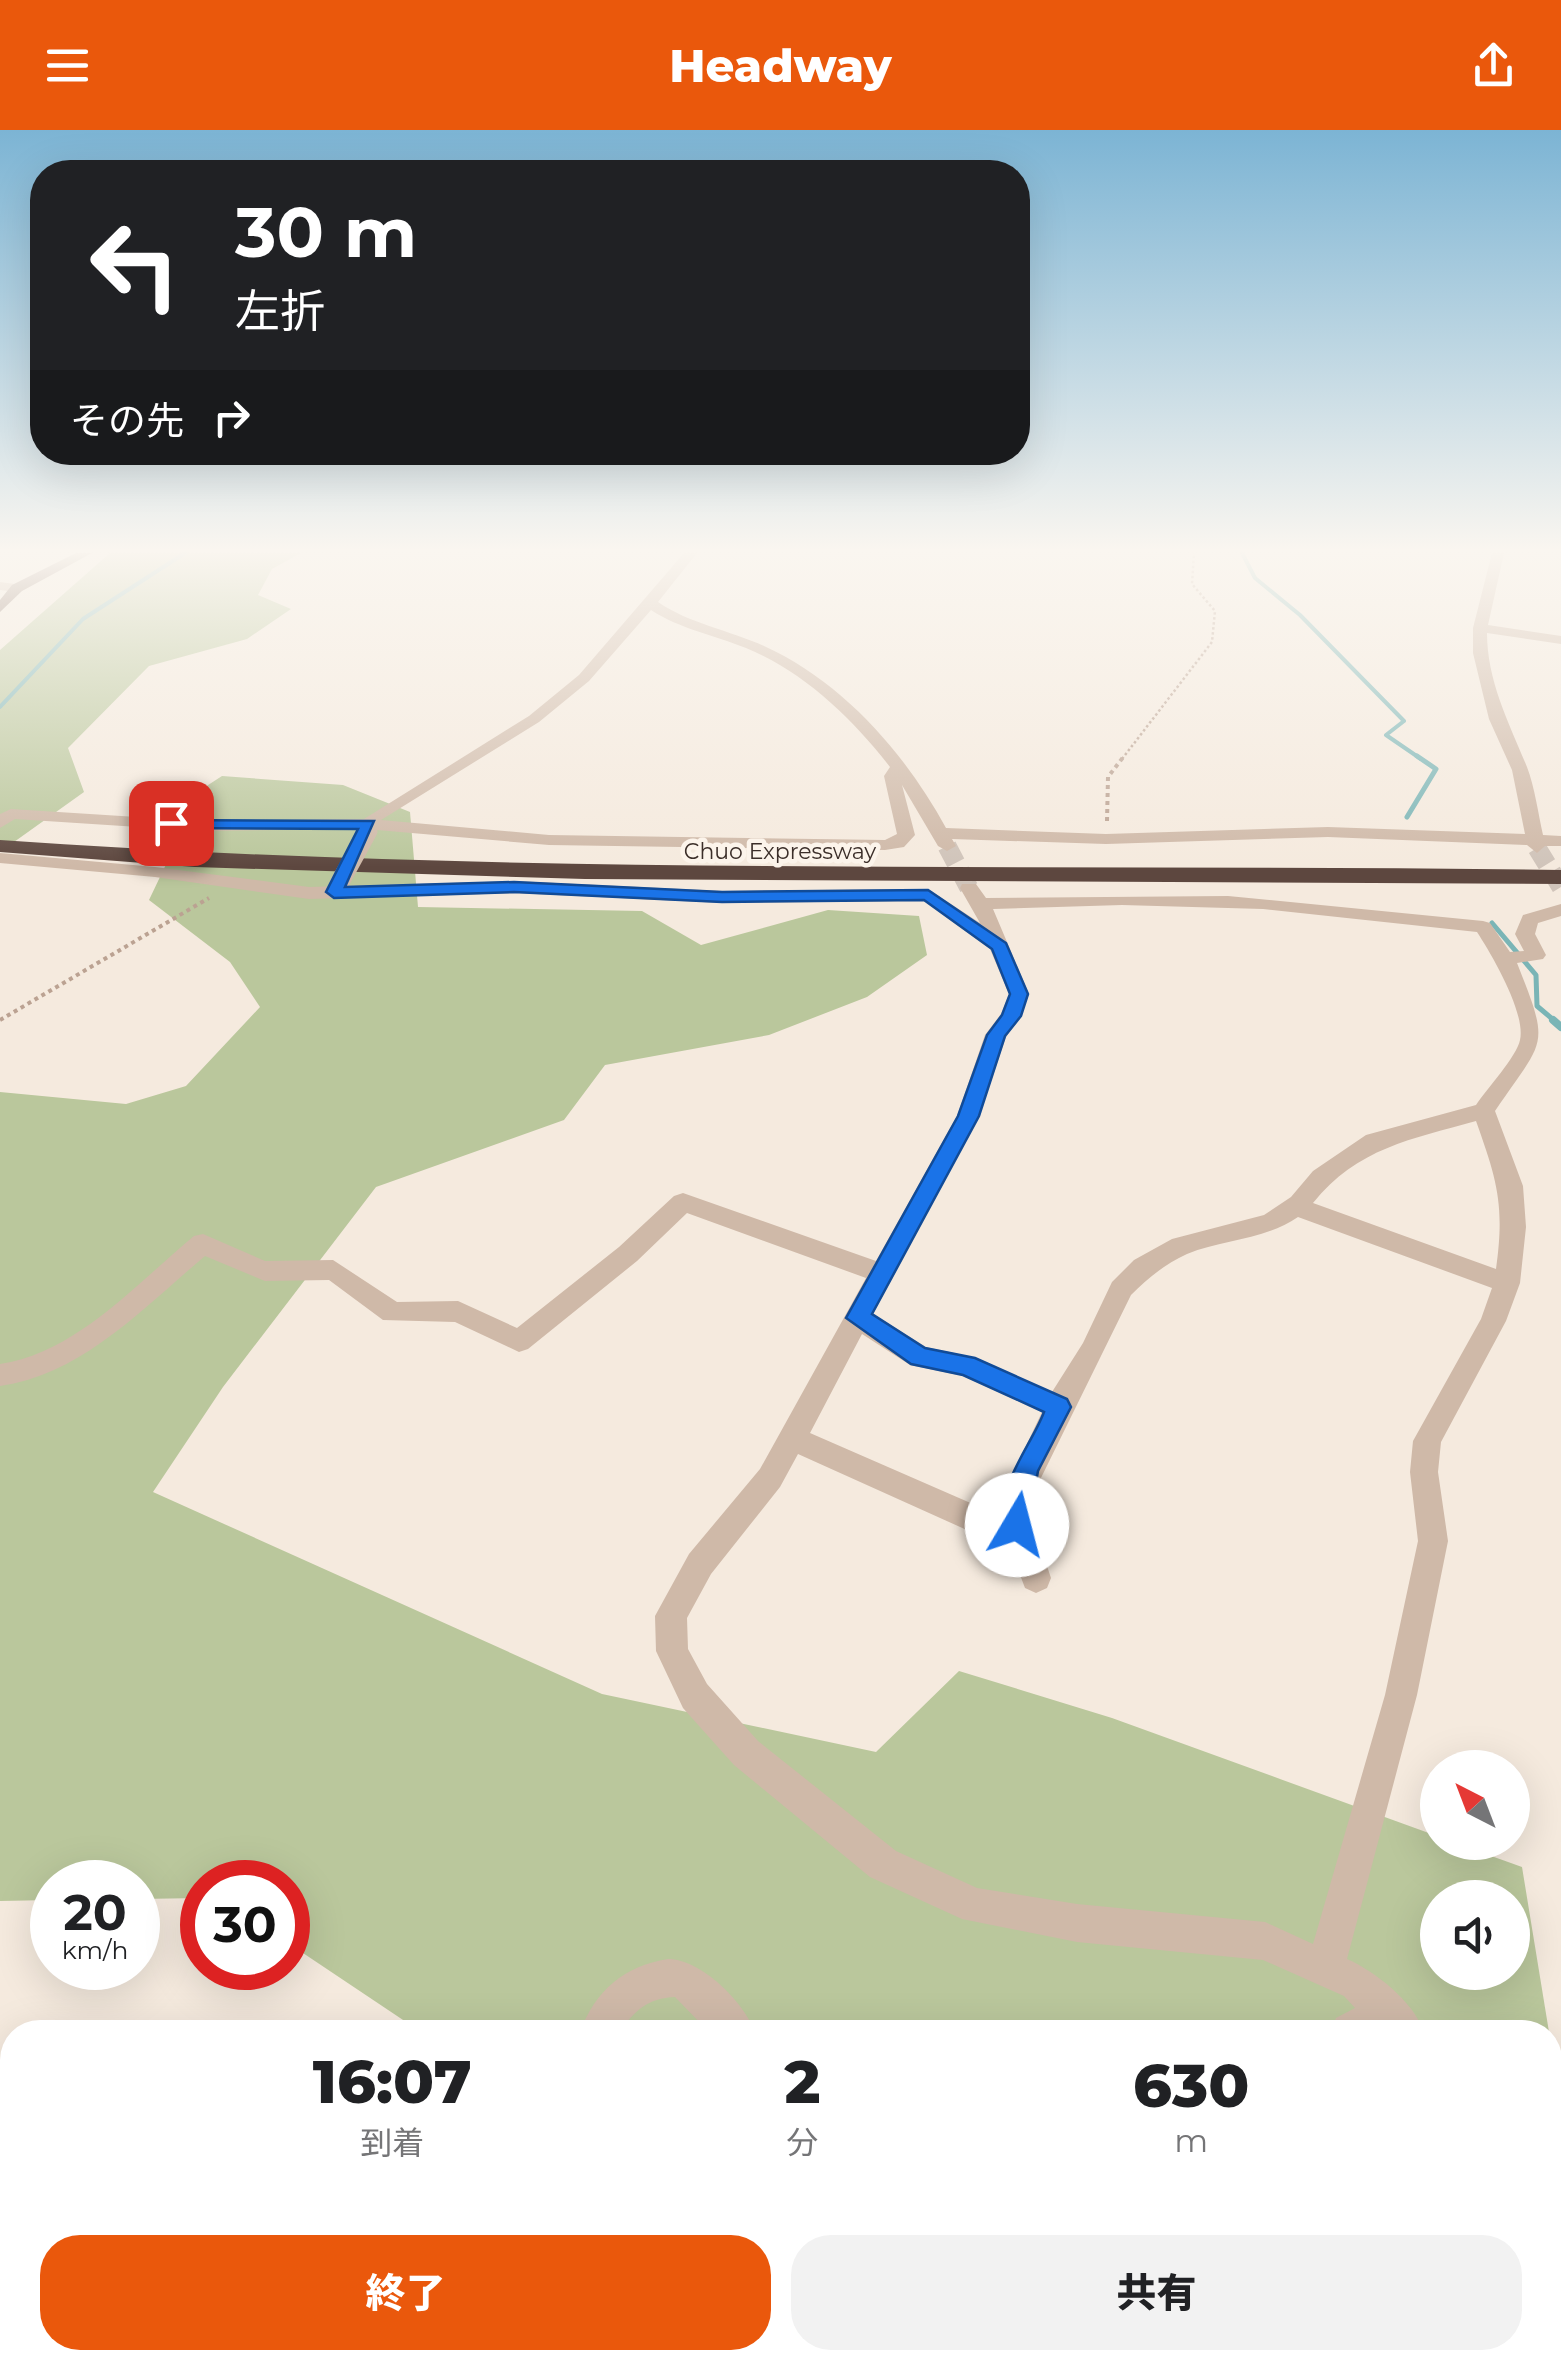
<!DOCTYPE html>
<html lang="ja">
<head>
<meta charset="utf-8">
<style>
  :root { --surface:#fff; --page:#f2f2f2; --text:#202124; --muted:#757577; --accent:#ea580c }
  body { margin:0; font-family:Montserrat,"Noto Sans JP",sans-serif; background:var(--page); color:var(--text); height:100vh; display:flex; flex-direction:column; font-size:38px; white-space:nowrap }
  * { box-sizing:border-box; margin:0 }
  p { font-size:32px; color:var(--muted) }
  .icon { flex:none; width:55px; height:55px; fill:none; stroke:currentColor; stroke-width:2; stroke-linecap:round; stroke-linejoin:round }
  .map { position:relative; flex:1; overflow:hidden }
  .panel { position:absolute; left:0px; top:1890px; width:1562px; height:350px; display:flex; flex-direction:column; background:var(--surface); border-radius:40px 40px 0 0; box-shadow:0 10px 40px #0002 }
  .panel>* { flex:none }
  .banner { position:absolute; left:30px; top:30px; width:1000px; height:305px; border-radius:40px; box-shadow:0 10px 40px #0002; background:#202124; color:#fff; overflow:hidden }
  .needle { width:65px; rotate:318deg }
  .tools { position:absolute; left:1420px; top:1620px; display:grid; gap:20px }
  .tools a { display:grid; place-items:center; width:110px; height:110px; border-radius:50%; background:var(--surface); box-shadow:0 10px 40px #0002; font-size:50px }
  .speed { position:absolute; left:30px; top:1730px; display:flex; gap:20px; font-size:50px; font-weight:700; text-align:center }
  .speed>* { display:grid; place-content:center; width:130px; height:130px; border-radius:50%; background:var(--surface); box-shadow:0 10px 40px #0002; line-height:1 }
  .speed small { font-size:25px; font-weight:400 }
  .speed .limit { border:15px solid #d22; background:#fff; color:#111 }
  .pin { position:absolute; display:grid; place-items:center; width:85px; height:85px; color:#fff; margin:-42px; border-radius:20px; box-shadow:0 5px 15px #0006 }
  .me { position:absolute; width:110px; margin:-55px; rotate:8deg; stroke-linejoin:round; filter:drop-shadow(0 0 8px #0008) }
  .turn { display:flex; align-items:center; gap:35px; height:210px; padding:0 40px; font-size:45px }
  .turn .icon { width:130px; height:130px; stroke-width:2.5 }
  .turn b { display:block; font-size:70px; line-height:85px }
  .then { display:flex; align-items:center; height:95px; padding:0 40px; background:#0003; gap:20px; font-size:38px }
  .eta { display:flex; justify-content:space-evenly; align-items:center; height:170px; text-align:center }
  .eta b { font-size:60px; font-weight:800; line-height:70px }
  .action { display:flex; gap:20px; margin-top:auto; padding:20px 40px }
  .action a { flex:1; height:115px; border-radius:40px; background:var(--accent); color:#fff; font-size:40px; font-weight:800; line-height:115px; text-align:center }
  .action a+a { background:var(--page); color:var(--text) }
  header { display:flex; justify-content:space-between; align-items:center; height:130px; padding:0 40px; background:var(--accent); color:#fff; font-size:45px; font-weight:800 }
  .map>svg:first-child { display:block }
  .green { fill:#bac79c; fill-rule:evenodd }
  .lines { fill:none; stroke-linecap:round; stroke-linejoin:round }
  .stream-far2 { stroke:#7ab5b6; stroke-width:4 }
  .stream-far1 { stroke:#7ab5b6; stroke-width:5 }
  .stream { stroke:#7ab5b6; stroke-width:8 }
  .minor-tunnel { stroke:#d0c4ba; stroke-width:19; stroke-dasharray:19 9; stroke-linecap:butt }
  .path-far1 { stroke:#bba292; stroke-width:2.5; stroke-dasharray:2.5 2.5; stroke-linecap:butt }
  .path { stroke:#bba292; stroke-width:4; stroke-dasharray:4 4; stroke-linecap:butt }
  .minor { fill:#cfb9a8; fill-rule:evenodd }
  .major { fill:#7f6458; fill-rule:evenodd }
  .highway { fill:#5d473f; fill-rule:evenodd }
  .minor-bridge { stroke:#cfb9a8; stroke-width:19 }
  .route { fill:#1a73e8; stroke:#114b97; stroke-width:2.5 }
  .labels { text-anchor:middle; stroke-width:9; stroke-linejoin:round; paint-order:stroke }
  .far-street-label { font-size:22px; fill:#3b2e29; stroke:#fcf4eb }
</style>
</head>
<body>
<header><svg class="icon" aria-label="menu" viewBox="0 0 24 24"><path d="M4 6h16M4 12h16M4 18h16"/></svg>Headway<svg class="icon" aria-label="share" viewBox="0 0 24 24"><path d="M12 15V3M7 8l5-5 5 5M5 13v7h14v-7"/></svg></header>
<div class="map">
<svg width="1561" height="2240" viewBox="0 0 1561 2240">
  <rect width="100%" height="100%" fill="#f5eade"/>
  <g class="green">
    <path d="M110,423h191l-29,16 -14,26 33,14 -44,30 -98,27 -81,82 16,44 -84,60v-202z"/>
    <path d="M222,646l121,9 67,27 8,95 224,4 59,34 127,-35 91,6 8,39 -60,42 -98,38 -164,30 -41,55 -188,67 -153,200 -70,105 449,202 274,58 83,-81 153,47 325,118 1,6 17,1 67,24 27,165h-1128l-133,-89v-61h-86v16l-64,1v-17h-86v18l-52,1v-809l126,12 60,-18 74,-79 -30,-45 -81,-62 53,-111zM1438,1768h74v74h-74z"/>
    <path d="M1550,1907l11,66v267h-639l-19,-12h647z"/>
  </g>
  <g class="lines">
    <g class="stream-far2">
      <path d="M1242,423l13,25 45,37 104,106 -18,14 35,24"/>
      <path d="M0,577l83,-88 102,-66"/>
    </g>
    <g class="stream-far1">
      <path d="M1407,687l29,-48 -19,-13"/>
      <path d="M1492,793l44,52 1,31 19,16"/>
    </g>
    <path class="stream" d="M1553,890l8,7"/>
    <g class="minor-tunnel">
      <path d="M947,716l22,42"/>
      <path d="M1537,718l24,39"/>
    </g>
    <path class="path-far1" d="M1122,629l90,-117 3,-31 -23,-27 2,-31"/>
    <g class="path">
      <path d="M1107,691l1,-44 16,-21"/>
      <path d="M0,890l209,-122"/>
    </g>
    <g class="minor">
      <path d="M684,423h13l-39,49c32,22 71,28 106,44 79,36 141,107 182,182l160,6 222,-7 197,7 -13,-64 -23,-51 -16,-66v-25l19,-75h12l-16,72 73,11v8l-74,-11c0,48 22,90 40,134 8,21 11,46 16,68l18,1v10h-16l-8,7 -10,-8 -199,-8 -222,7 -154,-5 4,7 -9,5 -9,-5 -36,-61 13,50 -11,12 -19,3 -336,-5 -172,-15 -9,6 -8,-7 -160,2 -185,-12 -15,9v-14l11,-5 189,12 164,-2 165,-103 50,-41zM651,480c29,19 63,25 95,38 58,24 106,70 144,119l-6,9 13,58 -12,6 -336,-5 -168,-15 158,-98 50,-41z"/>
      <path d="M0,452l22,3 2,3 -7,4 -17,-2z"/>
      <path d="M0,723l155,14 154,20 206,-6 208,10 205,-2 52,34 -20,-35 2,-4h14l10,14 242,-2 255,25 7,2 20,29 14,-1 -9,-17 8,-19 38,-11v12l-23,7 -3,11 11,21 -3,4 -26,4c34,86 28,74 -22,148l28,75 3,41 -6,56 -14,38 -65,121 -3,30 10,69 -31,154 -70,264c29,13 66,42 77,73h-93l5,-14 19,-10 -11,-12 -81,-36 -186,-18 -115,-23 -92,-42 -136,-112 -51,-57 -27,-57 -1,-35 34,-62 71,-85 106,-191 -179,-65 -50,48 -109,88 -9,3 -64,-30 -72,-2 -54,-40 -64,1 -60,-25c-62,52 -122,118 -205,130v-22c76,-11 137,-81 194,-128l9,-2 62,27 68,-1 64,42 61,-1 59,27 102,-81 55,-51 9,-3 193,68 81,-145 28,-81 16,-21 8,-20 -19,-45 -66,-48 -201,2 -208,-10 -206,6 -154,-22 -155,-14zM1122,775l141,4 214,23c15,23 49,81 43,108 -3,16 -34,50 -44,65l-110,30 -53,36 -22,26 -27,18 -92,24 -38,21 -22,22 -29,61 -31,49 -75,-34 -51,-11 -53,-33 106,-198 27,-79 15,-21 8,-22 -36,-85zM1476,991c21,59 29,84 20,148l-183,-66c44,-55 99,-64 163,-82zM1298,1087l194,71 -11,31 -68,122 -3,31 8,69 -33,154 -72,249 -48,-22 -188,-18 -100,-16 -81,-37 -138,-110 -51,-57 -19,-35 -1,-31 24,-44 69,-87 18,-33 171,77 37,7 19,50 11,5 11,-5 4,-10 -18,-54 3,-36 95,-193c17,-17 34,-31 56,-41 37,-15 78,-14 111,-37zM862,1204l48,31 53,11 79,36 -36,76 -3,22 -21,-2 -172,-75z"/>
      <path d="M668,1829c33,0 76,43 87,73h-46l-34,-35c-27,1 -41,14 -55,35h-40c15,-41 44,-66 88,-73z"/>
      <path d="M1550,2042l11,5v49l-11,-5z"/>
      <path d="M760,2228h47l-5,12h-48z"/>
      <path d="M914,2228h51l6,12h-52z"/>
    </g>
    <path class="major" d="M76,423h16l-70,38 -22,21v-12l12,-15z"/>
    <path class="highway" d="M0,710c520,37 1040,23 1561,30v14l-976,-5 -390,-12 -195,-15z"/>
    <path class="minor-bridge" d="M339,754l29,-53"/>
  </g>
  <linearGradient id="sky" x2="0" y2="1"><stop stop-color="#7cb4d4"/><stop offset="0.57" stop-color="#faf6f0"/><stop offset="1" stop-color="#faf6f0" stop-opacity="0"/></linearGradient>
  <rect width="1561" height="737" fill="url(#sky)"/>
  <path class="route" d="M165,690l209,1 -29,66 169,-5 208,10 206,-2 78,53 22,51 -7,22 -16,20 -26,80 -107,198 53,34 50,10 92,41 4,8 -33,64 -11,63 -10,4 -10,-4c-18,-40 24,-87 37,-122l-81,-37 -52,-11 -65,-46 112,-202 29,-81 15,-20 8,-21 -18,-45 -68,-49 -202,2 -208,-10 -180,6 -8,-6 32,-63 -187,-1 -8,-5z"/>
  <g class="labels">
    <g class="far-street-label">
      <text x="780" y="729">Chuo Expressway</text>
    </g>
  </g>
</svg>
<div class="tools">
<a><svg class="needle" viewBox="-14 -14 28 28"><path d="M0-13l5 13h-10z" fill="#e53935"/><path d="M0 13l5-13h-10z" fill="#757577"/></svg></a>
<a><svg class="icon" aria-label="sound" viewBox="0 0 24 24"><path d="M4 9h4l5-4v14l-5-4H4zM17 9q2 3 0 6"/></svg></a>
</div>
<div class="speed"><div>20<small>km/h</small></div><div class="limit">30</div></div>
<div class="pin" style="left:171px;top:693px;background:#d93025"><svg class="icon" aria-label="arrive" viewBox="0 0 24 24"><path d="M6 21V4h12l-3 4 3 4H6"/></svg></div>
<svg class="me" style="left:1017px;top:1395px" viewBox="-20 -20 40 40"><circle r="19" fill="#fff"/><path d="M0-13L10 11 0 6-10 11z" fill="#1a73e8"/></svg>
<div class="banner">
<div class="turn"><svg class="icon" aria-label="left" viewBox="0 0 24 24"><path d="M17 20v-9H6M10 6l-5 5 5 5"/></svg><div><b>30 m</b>左折</div></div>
<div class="then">その先<svg class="icon" aria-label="right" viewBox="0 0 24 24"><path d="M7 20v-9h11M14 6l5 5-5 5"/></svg></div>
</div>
<section class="panel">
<div class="eta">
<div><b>16:07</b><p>到着</p></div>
<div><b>2</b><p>分</p></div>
<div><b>630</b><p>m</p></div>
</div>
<div class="action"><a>終了</a><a>共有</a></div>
</section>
</div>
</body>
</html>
